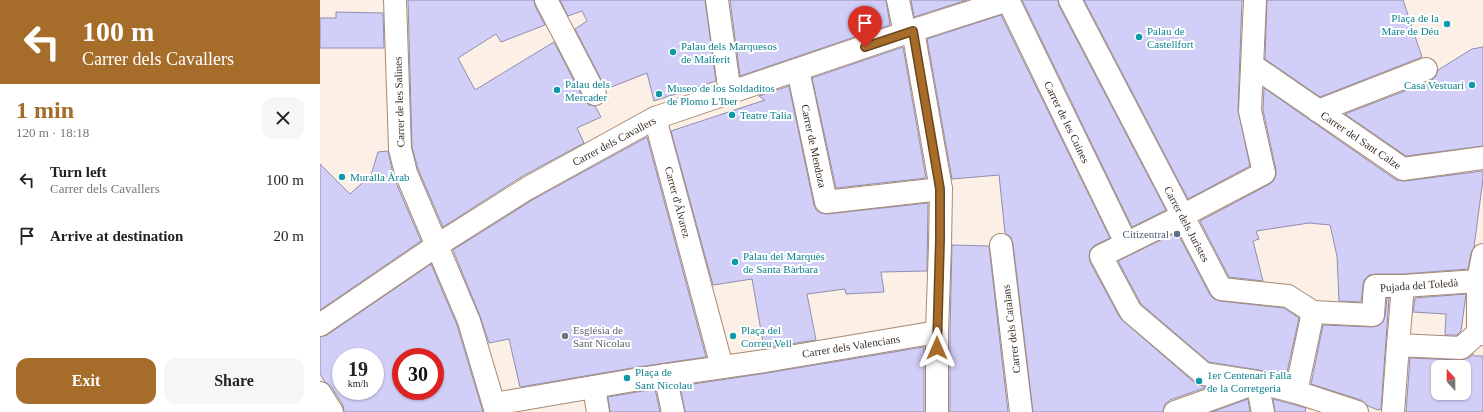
<!DOCTYPE html>
<html lang="en">
<head>
<meta charset="utf-8">
<style>
  :root { --surface:#fff; --page:#f6f6f6; --text:#222; --muted:#767676; --accent:#a56c2a }
  body { margin:0; font-family:Georgia,serif; background:var(--page); color:var(--text); height:100vh; display:flex; flex-direction:column; font-size:15px; white-space:nowrap }
  * { box-sizing:border-box; margin:0 }
  p { font-size:13px; color:var(--muted) }
  .icon { flex:none; width:22px; height:22px; fill:none; stroke:currentColor; stroke-width:2; stroke-linecap:round; stroke-linejoin:round }
  .map { position:relative; flex:1; overflow:hidden }
  .details { display:flex; flex-direction:column; background:var(--surface); width:320px }
  .details>* { flex:none }
  .banner { background:#a56c2a; color:#fff; overflow:hidden }
  .needle { width:26px; rotate:339deg }
  .buttons { position:absolute; left:1111px; top:360px; display:grid; gap:8px }
  .buttons a { display:grid; place-items:center; width:40px; height:40px; border-radius:8px; background:var(--surface); box-shadow:0 1px 3px #0004; font-size:20px }
  .speed { position:absolute; left:12px; top:348px; display:flex; gap:8px; font-size:20px; font-weight:700; text-align:center }
  .speed>* { display:grid; place-content:center; width:52px; height:52px; border-radius:50%; background:var(--surface); box-shadow:0 1px 3px #0004; line-height:1 }
  .speed small { font-size:10px; font-weight:400 }
  .speed .limit { border:6px solid #d22; background:#fff; color:#111 }
  .pin { position:absolute; display:grid; place-items:center; width:34px; height:34px; color:#fff; margin:-41px -17px; border-radius:50% 50% 50% 0; rotate:-45deg; box-shadow:0 0 4px #0007 }
  .pin .icon { rotate:45deg }
  .me { position:absolute; width:44px; margin:-22px; rotate:0deg; stroke-linejoin:round; filter:drop-shadow(0 0 3px #0008) }
  .turn { display:flex; align-items:center; gap:14px; height:84px; padding:0 16px; font-size:18px }
  .turn .icon { width:52px; height:52px; stroke-width:2.5 }
  .turn b { display:block; font-size:28px; line-height:34px }
  .round { display:grid; place-items:center; flex:none; width:42px; height:42px; border-radius:12px; background:var(--page) }
  .head { display:flex; align-items:center; justify-content:space-between; height:68px; padding:0 16px }
  h1 { font-size:24px; font-weight:700; line-height:30px; color:var(--accent) }
  .cta { display:flex; gap:8px; margin-top:auto; padding:8px 16px }
  .cta a { flex:1; height:46px; border-radius:12px; background:var(--accent); color:#fff; font-size:16px; font-weight:700; line-height:46px; text-align:center }
  .cta a+a { background:var(--page); color:var(--text) }
  ul { padding:0; list-style:none }
  li { display:flex; align-items:center; gap:12px; height:56px; padding:0 16px }
  li div { flex:1 }
  li b { display:block; font-size:15px }
  li em { font-style:normal }
  main { display:flex; flex:1; min-height:0 }
  .map>svg:first-child { display:block }
  .building { fill:#d1cff8; stroke:#908eae; fill-rule:evenodd }
  .lines { fill:none; stroke-linecap:round; stroke-linejoin:round }
  .minor-casing { stroke:#a78a74; stroke-width:24 }
  .minor { stroke:#fff; stroke-width:22 }
  .route-casing { stroke:#6b461b; stroke-width:10 }
  .route { stroke:#a56c2a; stroke-width:7 }
  .culture-dot { fill:#0f9aa8; stroke:#fff; stroke-width:1.5 }
  .service-dot { fill:#5c6f8a; stroke:#fff; stroke-width:1.5 }
  .worship-dot { fill:#6b7280; stroke:#fff; stroke-width:1.5 }
  .labels { text-anchor:middle; stroke-width:4; stroke-linejoin:round; paint-order:stroke }
  .culture-label { font-size:11px; fill:#0d838f; stroke:#fff; text-anchor:start }
  .street-label { font-size:11px; fill:#382c23; stroke:#fff }
  .service-label { font-size:11px; fill:#4e5e75; stroke:#fff; text-anchor:end }
  .worship-label { font-size:11px; fill:#5b616d; stroke:#fff; text-anchor:start }
</style>
</head>
<body>
<main>
<section class="details">
<div class="banner">
<div class="turn"><svg class="icon" aria-label="left" viewBox="0 0 24 24"><path d="M17 20v-9H6M10 6l-5 5 5 5"/></svg><div><b>100 m</b>Carrer dels Cavallers</div></div>
</div>
<div class="head"><div><h1>1 min</h1><p>120 m · 18:18</p></div><a class="round"><svg class="icon" aria-label="close" viewBox="0 0 24 24"><path d="M6 6l12 12M18 6L6 18"/></svg></a></div>
<ul>
<li><svg class="icon" aria-label="left" viewBox="0 0 24 24"><path d="M17 20v-9H6M10 6l-5 5 5 5"/></svg><div><b>Turn left</b><p>Carrer dels Cavallers</p></div><em>100 m</em></li>
<li><svg class="icon" aria-label="arrive" viewBox="0 0 24 24"><path d="M6 21V4h12l-3 4 3 4H6"/></svg><div><b>Arrive at destination</b></div><em>20 m</em></li>
</ul>
<div class="cta"><a>Exit</a><a>Share</a></div>
</section>
<div class="map">
<svg width="1163" height="412" viewBox="0 0 1163 412">
  <rect width="100%" height="100%" fill="#fcefe5"/>
  <g class="building">
    <path d="M88,0h126l1,6 10,19 -44,17 -5,-8 -38,24 17,32 79,-48 30,58 5,5 6,1 6,11 -24,11 7,15 -63,34 -78,50 -25,-58 -6,-22z"/>
    <path d="M240,0h145l11,81 -62,20 -7,-28 -41,16 -31,-60 12,-8 -5,-10 -14,5z"/>
    <path d="M410,0h156l4,25 -150,51z"/>
    <path d="M591,0h56l-53,17z"/>
    <path d="M702,0h36l1,6 107,204 -34,17z"/>
    <path d="M764,0h158l-4,110 12,56 -62,33z"/>
    <path d="M947,0h136l19,57 -102,40 -55,-38z"/>
    <path d="M16,12l47,1 1,35h-64v-30h16z"/>
    <path d="M681,15l109,223 -15,7 -5,5 -1,6 1,6 30,56 76,66 11,3 -37,13 -5,4 -2,8h-130l-20,-168 -2,-7 -6,-4 -6,-58 -47,4 -25,-140z"/>
    <path d="M583,47l23,131 -90,10 -24,-110z"/>
    <path d="M1163,47v99l-77,10 -61,-42 86,-33 5,-5 2,-6 34,-21z"/>
    <path d="M469,86l25,119 2,5 5,3 6,1 101,-11 -1,68 -46,1 3,20 -38,2 -1,-5 -38,5 9,46 -52,8 -12,-69 -39,6 -42,-154 94,-31 -6,-4z"/>
    <path d="M944,88l132,92 9,1 78,-10v8l-9,68 -3,6 -3,16 -65,5h-28l-6,1 -5,5 -1,5 -2,17 -22,-1 -2,-45 -7,-31 -21,-2 -53,8 3,8 -6,2 10,40 -34,-4 -29,-56 70,-37 4,-4 2,-5v-5l-13,-60z"/>
    <path d="M327,137l59,220 -68,10 -118,20 -11,-48 -20,4 -9,-27 -27,-66 81,-51z"/>
    <path d="M68,151l6,27 27,63 -101,69v-146l30,30 21,-19 7,-23z"/>
    <path d="M857,232l33,63 4,4 6,2 64,7 15,10 -13,59 -27,-7 -50,-8 -68,-58 -23,-43z"/>
    <path d="M632,245l37,1 19,166h-58v-80z"/>
    <path d="M111,264l26,61 26,87h-139l-1,-7 -12,-19 -6,-4 -5,-8v-37l7,-2zM21,357h34v34h-34zM81,357h34v34h-34z"/>
    <path d="M1146,294l-5,37 -4,4h-12l1,-21 -33,-2 2,-14z"/>
    <path d="M1067,298h2l-8,111 -3,1 -10,-4 -7,-6 -50,-16 12,-59 49,2 6,-1 5,-4 2,-6z"/>
    <path d="M604,347v65h-239l-5,-26 87,-13z"/>
    <path d="M1153,354l1,2h9v56h-77l4,-54 50,2 9,-2zM1118,367h26v26h-26z"/>
    <path d="M335,389l5,23h-50l-2,-15z"/>
    <path d="M928,399l2,13h-38z"/>
    <path d="M953,399l33,9 -1,4h-30z"/>
  </g>
  <g class="lines">
    <g class="minor-casing">
      <g id="minor">
        <path d="M75,0l5,149 6,24 63,148 27,91"/>
        <path d="M226,0l49,94"/>
        <path d="M397,0l13,94"/>
        <path d="M578,0l7,33"/>
        <path d="M688,0l118,243"/>
        <path d="M750,0l151,289 67,7 25,16 60,3 2,-29h28l75,-5"/>
        <path d="M935,0l-5,111 14,62 -82,43 -81,40 30,56 73,62 53,8 39,10 61,20"/>
        <path d="M593,31l28,158 -1,56 -3,87v80"/>
        <path d="M932,65l151,104 80,-11"/>
        <path d="M478,70l28,132 115,-13"/>
        <path d="M998,111l108,-42"/>
        <path d="M335,118l67,249"/>
        <path d="M681,245l20,167"/>
        <path d="M0,325l116,-79 92,-58 127,-70 250,-85 103,-33"/>
        <path d="M1158,333v-52l5,-26"/>
        <path d="M1078,345l5,-59"/>
        <path d="M345,375l8,37"/>
        <path d="M937,382l6,30"/>
        <path d="M274,387l4,25"/>
        <path d="M976,392l17,-80"/>
        <path d="M0,393l12,19"/>
        <path d="M174,404l146,-25 125,-18 172,-29"/>
        <path d="M855,412l81,-29"/>
        <path d="M1073,412l5,-67 63,3 17,-15 5,1"/>
      </g>
    </g>
    <use href="#minor" class="minor"/>
  </g>
  <g class="lines">
    <g class="route-casing">
      <path id="route" d="M545,47l48,-16 27,158v50l-3,109"/>
    </g>
    <use href="#route" class="route"/>
  </g>
  <g class="culture-dot">
    <circle cx="1127" cy="24" r="4"/>
    <circle cx="819" cy="37" r="4"/>
    <circle cx="353" cy="52" r="4"/>
    <circle cx="1152" cy="85" r="4"/>
    <circle cx="237" cy="90" r="4"/>
    <circle cx="339" cy="94" r="4"/>
    <circle cx="412" cy="115" r="4"/>
    <circle cx="22" cy="177" r="4"/>
    <circle cx="415" cy="262" r="4"/>
    <circle cx="413" cy="336" r="4"/>
    <circle cx="307" cy="378" r="4"/>
    <circle cx="879" cy="381" r="4"/>
  </g>
  <circle class="service-dot" cx="857" cy="234" r="4"/>
  <circle class="worship-dot" cx="245" cy="336" r="4"/>
  <g class="labels">
    <g class="culture-label">
      <text x="1119" y="22" text-anchor="end">Plaça de la<tspan x="1119" dy="13">Mare de Déu</tspan></text>
      <text x="827" y="35">Palau de<tspan x="827" dy="13">Castellfort</tspan></text>
      <text x="361" y="50">Palau dels Marquesos<tspan x="361" dy="13">de Malferit</tspan></text>
      <text x="245" y="88">Palau dels<tspan x="245" dy="13">Mercader</tspan></text>
      <text x="1144" y="89" text-anchor="end">Casa Vestuari</text>
      <text x="347" y="92">Museo de los Soldaditos<tspan x="347" dy="13">de Plomo L'Iber</tspan></text>
      <text x="420" y="119">Teatre Talia</text>
      <text x="30" y="181">Muralla Àrab</text>
      <text x="423" y="260">Palau del Marquès<tspan x="423" dy="13">de Santa Bàrbara</tspan></text>
      <text x="421" y="334">Plaça del<tspan x="421" dy="13">Correu Vell</tspan></text>
      <text x="315" y="376">Plaça de<tspan x="315" dy="13">Sant Nicolau</tspan></text>
      <text x="887" y="379">1er Centenari Falla<tspan x="887" dy="13">de la Corretgeria</tspan></text>
    </g>
    <g class="street-label">
      <text transform="translate(79 102) rotate(-92)" y="4">Carrer de les Salines</text>
      <text transform="translate(747 122) rotate(64)" y="4">Carrer de les Cuines</text>
      <text transform="translate(1041 140) rotate(34)" y="4">Carrer del Sant Calze</text>
      <text transform="translate(294 141) rotate(-28)" y="4">Carrer dels Cavallers</text>
      <text transform="translate(494 146) rotate(78)" y="4">Carrer de Mendoza</text>
      <text transform="translate(358 202) rotate(75)" y="4">Carrer d'Álvarez</text>
      <text transform="translate(867 224) rotate(62)" y="4">Carrer dels Juristes</text>
      <text transform="translate(1099 285) rotate(-4)" y="4">Pujada del Toledà</text>
      <text transform="translate(691 329) rotate(-97)" y="4">Carrer dels Catalans</text>
      <text transform="translate(531 346) rotate(-9)" y="4">Carrer dels Valencians</text>
    </g>
    <g class="service-label">
      <text x="849" y="238">Citizentral</text>
    </g>
    <g class="worship-label">
      <text x="253" y="334">Església de<tspan x="253" dy="13">Sant Nicolau</tspan></text>
    </g>
  </g>
</svg>
<div class="buttons">
<a><svg class="needle" viewBox="-14 -14 28 28"><path d="M0-13l5 13h-10z" fill="#e53935"/><path d="M0 13l5-13h-10z" fill="#767676"/></svg></a>
</div>
<div class="speed"><div>19<small>km/h</small></div><div class="limit">30</div></div>
<div class="pin" style="left:545px;top:47px;background:#d93025"><svg class="icon" aria-label="arrive" viewBox="0 0 24 24"><path d="M6 21V4h12l-3 4 3 4H6"/></svg></div>
<svg class="me" style="left:617px;top:348px" viewBox="-20 -20 40 40"><path d="M0-17L14 15 0 8-14 15z" fill="#a56c2a" stroke="#fff" stroke-width="4"/></svg>
</div>
</main>
</body>
</html>
